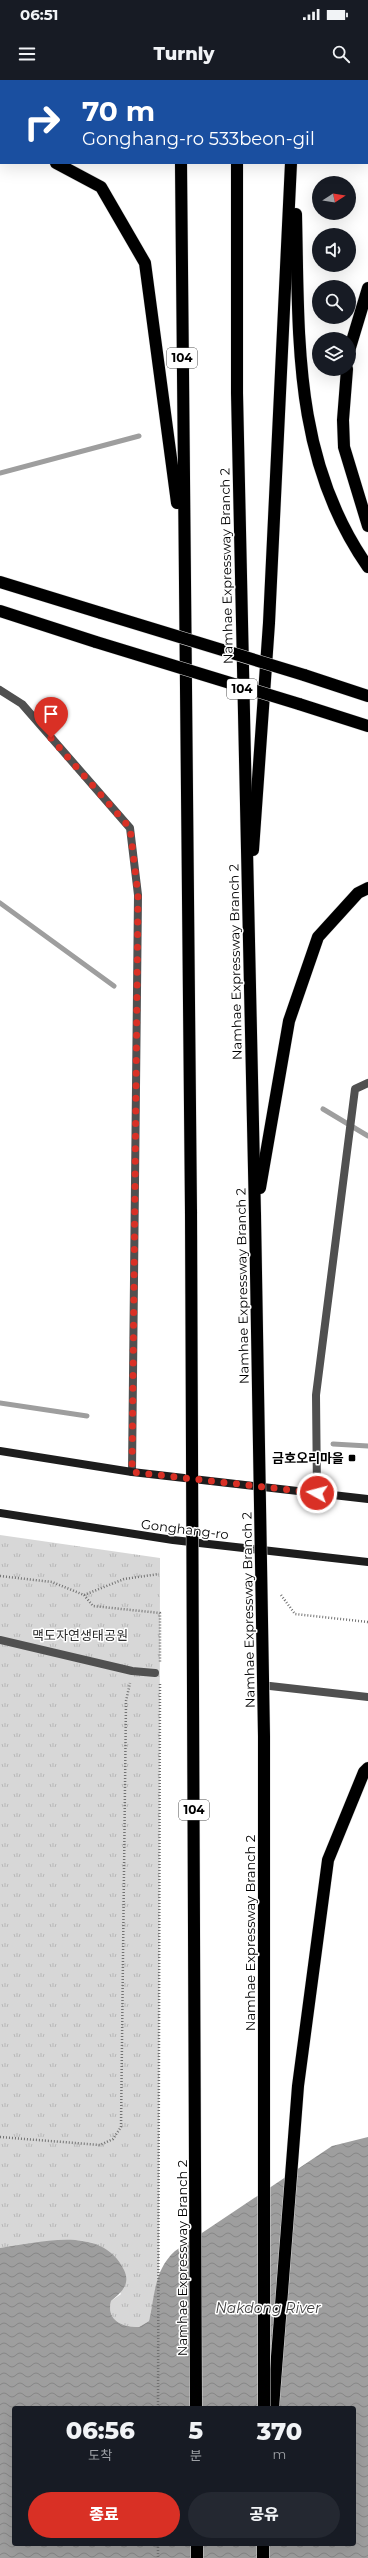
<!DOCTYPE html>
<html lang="ko">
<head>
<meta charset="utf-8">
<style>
  :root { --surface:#171b24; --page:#242831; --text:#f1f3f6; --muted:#9ea1a6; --accent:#d93025 }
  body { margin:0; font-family:Montserrat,"Noto Sans KR",sans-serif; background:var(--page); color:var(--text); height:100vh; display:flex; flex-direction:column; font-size:15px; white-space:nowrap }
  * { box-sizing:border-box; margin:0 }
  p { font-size:13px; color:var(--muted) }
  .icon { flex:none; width:22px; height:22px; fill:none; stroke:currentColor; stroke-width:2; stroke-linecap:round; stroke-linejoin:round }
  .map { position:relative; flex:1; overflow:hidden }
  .side { position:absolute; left:12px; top:2326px; width:344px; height:140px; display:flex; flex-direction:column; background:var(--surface); border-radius:4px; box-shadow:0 4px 16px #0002 }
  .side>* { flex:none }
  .guide { position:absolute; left:0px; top:0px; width:368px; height:84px; box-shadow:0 4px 16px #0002; background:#1a4fa0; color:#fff; overflow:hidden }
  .needle { width:26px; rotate:78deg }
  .controls { position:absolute; left:312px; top:96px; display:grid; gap:8px }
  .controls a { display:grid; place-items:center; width:44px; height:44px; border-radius:50%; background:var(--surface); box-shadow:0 4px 16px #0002; font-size:20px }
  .pin { position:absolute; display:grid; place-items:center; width:34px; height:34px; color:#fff; margin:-41px -17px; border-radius:50% 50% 50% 0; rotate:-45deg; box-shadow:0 0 4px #0007 }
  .pin .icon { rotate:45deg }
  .me { position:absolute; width:44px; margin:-22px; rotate:277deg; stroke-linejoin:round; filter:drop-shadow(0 0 3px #0008) }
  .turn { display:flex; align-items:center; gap:14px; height:84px; padding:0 16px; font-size:18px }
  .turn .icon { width:52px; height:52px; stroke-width:2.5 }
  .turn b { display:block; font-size:28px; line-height:34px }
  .eta { display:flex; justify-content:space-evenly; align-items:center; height:68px; text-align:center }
  .eta b { font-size:24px; font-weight:800; line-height:28px }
  .cta { display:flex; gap:8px; margin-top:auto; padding:8px 16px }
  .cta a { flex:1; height:46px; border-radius:24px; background:var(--accent); color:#fff; font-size:16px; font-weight:800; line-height:46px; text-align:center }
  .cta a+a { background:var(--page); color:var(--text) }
  .status { display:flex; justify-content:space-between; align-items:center; height:28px; padding:0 20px; background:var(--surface); direction:ltr }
  .status svg { height:11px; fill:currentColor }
  header { display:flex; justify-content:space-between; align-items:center; height:52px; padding:0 16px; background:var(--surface); font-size:18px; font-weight:800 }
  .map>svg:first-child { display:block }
  .park { fill:url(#park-tufts) }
  .water { fill:url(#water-waves); fill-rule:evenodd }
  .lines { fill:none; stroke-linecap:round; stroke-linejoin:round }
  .stream { stroke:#9e9e9e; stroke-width:5 }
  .motorway-casing { stroke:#dbdbdb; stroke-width:13 }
  .path { stroke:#727272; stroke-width:2.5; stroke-dasharray:1 2; stroke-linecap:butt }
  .service { stroke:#505050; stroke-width:8 }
  .minor { stroke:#505050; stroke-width:8 }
  .secondary { stroke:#1d1d1d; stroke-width:8 }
  .motorway { stroke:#000; stroke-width:12 }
  .motorway-bridge-casing { stroke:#dbdbdb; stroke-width:13; stroke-linecap:butt }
  .motorway-bridge { stroke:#000; stroke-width:12 }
  .route { stroke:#d93025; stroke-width:7; stroke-dasharray:0 12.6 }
  .poi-dot { fill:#000; stroke:#fff; stroke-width:1.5 }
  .labels { text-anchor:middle; stroke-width:3; stroke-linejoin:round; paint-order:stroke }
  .shield { fill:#fff; stroke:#4c4c4c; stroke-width:1 }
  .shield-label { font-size:12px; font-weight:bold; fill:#000 }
  .street-label { font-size:13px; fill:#000; stroke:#fff }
  .poi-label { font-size:13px; font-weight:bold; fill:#000; stroke:#fff; text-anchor:end }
  .park-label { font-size:13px; fill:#2e2e2e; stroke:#fff }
  .water-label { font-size:14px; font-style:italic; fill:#3f3f3f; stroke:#fff }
</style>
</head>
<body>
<div class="status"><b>06:51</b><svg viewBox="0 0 49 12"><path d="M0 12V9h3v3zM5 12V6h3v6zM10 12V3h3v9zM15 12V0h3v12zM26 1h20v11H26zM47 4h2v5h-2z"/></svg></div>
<header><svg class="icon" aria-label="menu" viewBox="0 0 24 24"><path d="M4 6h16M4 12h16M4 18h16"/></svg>Turnly<svg class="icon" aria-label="search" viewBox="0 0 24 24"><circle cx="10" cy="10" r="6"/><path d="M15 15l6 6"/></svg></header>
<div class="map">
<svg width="368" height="2478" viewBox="0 0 368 2478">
  <defs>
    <pattern id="park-tufts" width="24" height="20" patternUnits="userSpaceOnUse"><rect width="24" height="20" fill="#d7d7d7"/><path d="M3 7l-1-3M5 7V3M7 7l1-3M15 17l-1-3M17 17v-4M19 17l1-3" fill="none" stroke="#b7b7b7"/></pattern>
    <pattern id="water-waves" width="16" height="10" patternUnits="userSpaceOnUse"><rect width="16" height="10" fill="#9e9e9e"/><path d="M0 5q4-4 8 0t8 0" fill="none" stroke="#868686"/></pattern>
  </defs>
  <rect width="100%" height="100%" fill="#fff"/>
  <path class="park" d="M0,1455l160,23 -1,714 -10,49 -10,6c-17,0 -33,-7 -28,-26l10,-7 -28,-51 -15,-3 -78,8z"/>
  <path class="water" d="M368,2057v421h-368v-310c39,-5 102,-24 124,22 7,14 -3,23 -13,31 -5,19 11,26 28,26l10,-6c6,-26 5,-51 26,-70l157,-105zM14,2328h340v136h-340z"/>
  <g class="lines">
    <g class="stream">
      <path d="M0,393l139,-37"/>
      <path d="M0,823l114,83"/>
      <path d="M323,1029l45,27"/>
      <path d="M0,1323l87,13"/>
      <path d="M333,1364l35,2"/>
    </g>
    <g class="motorway-casing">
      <g id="motorway">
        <path d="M181,0v1"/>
        <path d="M292,0v1"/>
        <path d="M343,0v1"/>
        <path d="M237,1v-1"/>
        <path d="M367,47h1"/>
        <path d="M0,59h1"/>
        <path d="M56,83l45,24 44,76 32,240"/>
        <path d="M181,83l10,1049"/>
        <path d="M237,83v230l18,822"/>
        <path d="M296,134c3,126 -3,246 72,353"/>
        <path d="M349,271l19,-63"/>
        <path d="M347,289l-4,51 1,27 24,79"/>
        <path d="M0,502l101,31"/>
        <path d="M0,531l96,31"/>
        <path d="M304,595l64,21"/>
        <path d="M299,624l69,22"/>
        <path d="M253,770l16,-227 22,-460"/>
        <path d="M260,1108l29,-167 29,-84 40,-44 10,-5"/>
        <path d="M273,2328l25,-322 30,-226 36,-88 4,-4"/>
        <path d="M197,2464v14"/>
        <path d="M263,2478v-14"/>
      </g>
    </g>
    <g class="path">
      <path d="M0,1496l52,6 32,13 40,-16 35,-5"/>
      <path d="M84,1515l9,11 67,7v50"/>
      <path d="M281,1515l14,19 73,8"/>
      <path d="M0,2057l100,8 13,-6 8,-12 5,-426 4,-18"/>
      <path d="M158,2328l2,-724"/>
      <path d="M158,2464v14"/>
    </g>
    <g class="service">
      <path d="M0,610l22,14 108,124 8,67 -6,577"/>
      <path d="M0,1560l132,31 23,2"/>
      <path d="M270,1606l98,11"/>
    </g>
    <path class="minor" d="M317,1413l-1,-98 39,-306 13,-6"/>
    <g class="secondary">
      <path d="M0,1371l132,21 236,27"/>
      <path d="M0,1433l173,27 195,22"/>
    </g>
    <use href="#motorway" class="motorway"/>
    <g class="motorway-bridge-casing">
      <g id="motorway-bridge">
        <path d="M101,533l203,62"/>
        <path d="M96,562l203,62"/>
        <path d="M191,1132l5,1196"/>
        <path d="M255,1135l9,521v672"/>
      </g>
    </g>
    <use href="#motorway-bridge" class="motorway-bridge"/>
  </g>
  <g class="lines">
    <path class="route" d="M51,658l79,90 8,67 -6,577 185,21"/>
  </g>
  <rect class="poi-dot" x="348" y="1374" width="8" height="8" rx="2"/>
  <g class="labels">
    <g class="shield">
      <rect x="167" y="268" width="30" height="20" rx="3"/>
      <rect x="227" y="599" width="30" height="20" rx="3"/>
      <rect x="179" y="1720" width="30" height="20" rx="3"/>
    </g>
    <g class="shield-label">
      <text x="182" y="282">104</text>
      <text x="242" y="613">104</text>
      <text x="194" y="1734">104</text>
    </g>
    <g class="street-label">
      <text transform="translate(226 486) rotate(-91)" y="5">Namhae Expressway Branch 2</text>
      <text transform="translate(235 882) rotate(-91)" y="5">Namhae Expressway Branch 2</text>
      <text transform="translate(242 1206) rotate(-91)" y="5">Namhae Expressway Branch 2</text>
      <text transform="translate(185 1449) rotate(7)" y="5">Gonghang-ro</text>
      <text transform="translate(248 1530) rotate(-91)" y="5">Namhae Expressway Branch 2</text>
      <text transform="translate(250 1853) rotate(-90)" y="5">Namhae Expressway Branch 2</text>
      <text transform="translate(182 2178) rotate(-90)" y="5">Namhae Expressway Branch 2</text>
    </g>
    <g class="poi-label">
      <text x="344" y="1383">금호오리마을</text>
    </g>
    <g class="park-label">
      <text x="80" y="1560">맥도자연생태공원</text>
    </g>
    <g class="water-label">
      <text x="268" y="2233">Nakdong River</text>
    </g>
  </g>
</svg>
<div class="controls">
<a><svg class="needle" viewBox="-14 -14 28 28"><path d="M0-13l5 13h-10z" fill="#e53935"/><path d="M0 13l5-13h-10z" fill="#9ea1a6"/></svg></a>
<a><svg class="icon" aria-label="sound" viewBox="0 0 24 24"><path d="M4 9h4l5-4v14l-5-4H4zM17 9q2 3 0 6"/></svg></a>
<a><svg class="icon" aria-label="search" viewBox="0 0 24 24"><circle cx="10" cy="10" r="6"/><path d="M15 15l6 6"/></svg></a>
<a><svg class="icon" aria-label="layers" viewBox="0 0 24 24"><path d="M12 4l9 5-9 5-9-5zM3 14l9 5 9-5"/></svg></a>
</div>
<div class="pin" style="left:51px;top:658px;background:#d93025"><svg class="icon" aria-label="arrive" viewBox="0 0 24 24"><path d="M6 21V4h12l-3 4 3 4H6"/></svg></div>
<svg class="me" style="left:317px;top:1413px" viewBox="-20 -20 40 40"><circle r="17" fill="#d93025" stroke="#fff" stroke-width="3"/><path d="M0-11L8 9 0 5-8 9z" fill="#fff"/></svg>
<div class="guide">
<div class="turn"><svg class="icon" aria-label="right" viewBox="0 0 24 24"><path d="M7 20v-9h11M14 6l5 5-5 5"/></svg><div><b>70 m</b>Gonghang-ro 533beon-gil</div></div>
</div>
<section class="side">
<div class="eta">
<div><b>06:56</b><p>도착</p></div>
<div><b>5</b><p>분</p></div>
<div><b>370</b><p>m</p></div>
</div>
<div class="cta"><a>종료</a><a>공유</a></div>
</section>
</div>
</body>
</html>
